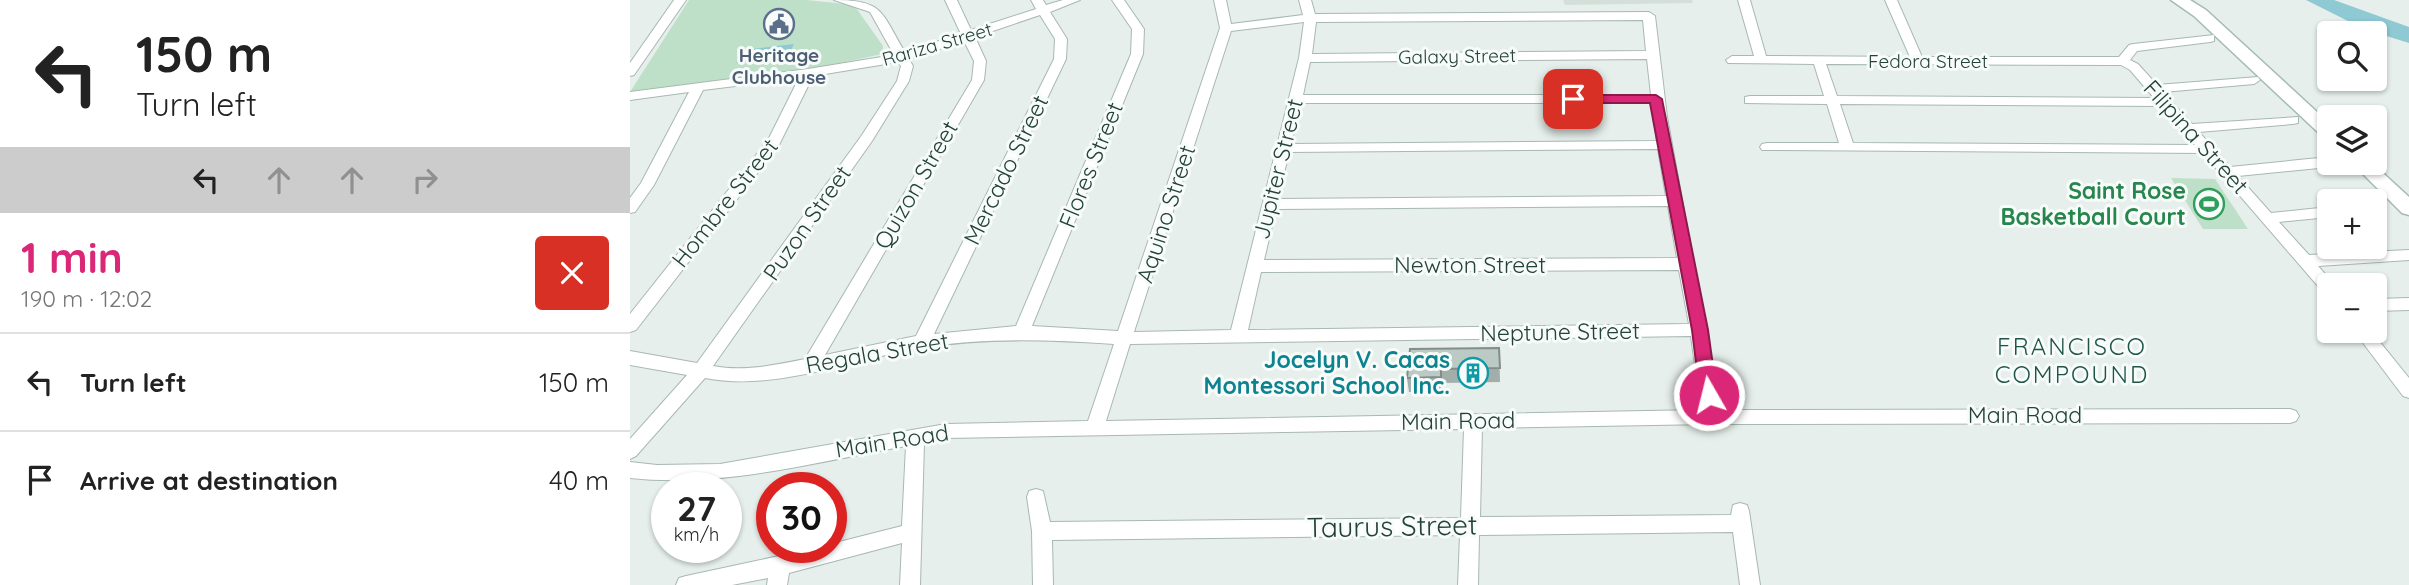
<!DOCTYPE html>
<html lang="en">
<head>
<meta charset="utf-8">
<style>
  :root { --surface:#fff; --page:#f6f6f6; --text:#222; --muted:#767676; --line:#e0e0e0; --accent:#db2777 }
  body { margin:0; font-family:Quicksand,sans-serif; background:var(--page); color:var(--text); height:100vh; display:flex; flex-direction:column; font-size:26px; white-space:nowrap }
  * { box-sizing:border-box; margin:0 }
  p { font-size:23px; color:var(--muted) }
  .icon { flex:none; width:38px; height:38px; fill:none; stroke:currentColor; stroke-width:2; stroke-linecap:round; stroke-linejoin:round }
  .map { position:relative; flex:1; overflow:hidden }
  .side { display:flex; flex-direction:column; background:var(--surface); width:630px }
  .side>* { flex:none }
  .top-card { background:#fff; color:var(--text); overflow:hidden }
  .tools { position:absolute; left:1687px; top:21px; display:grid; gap:14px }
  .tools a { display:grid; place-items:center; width:70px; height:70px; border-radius:7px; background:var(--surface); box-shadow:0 2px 5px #0004; font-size:35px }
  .speed { position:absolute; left:21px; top:472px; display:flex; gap:14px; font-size:35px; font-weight:700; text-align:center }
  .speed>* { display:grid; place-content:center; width:91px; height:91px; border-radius:50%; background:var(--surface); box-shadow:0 2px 5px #0004; line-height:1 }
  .speed small { font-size:18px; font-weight:400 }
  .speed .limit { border:10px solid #d22; background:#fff; color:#111 }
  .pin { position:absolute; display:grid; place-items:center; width:60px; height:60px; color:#fff; margin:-30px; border-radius:14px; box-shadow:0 4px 10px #0006 }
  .me { position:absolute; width:77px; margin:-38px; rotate:352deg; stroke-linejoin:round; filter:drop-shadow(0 0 5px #0008) }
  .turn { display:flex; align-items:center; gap:24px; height:147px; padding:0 21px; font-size:32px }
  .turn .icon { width:91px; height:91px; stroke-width:2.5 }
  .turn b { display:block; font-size:49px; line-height:60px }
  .lanes { display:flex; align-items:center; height:66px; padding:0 21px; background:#0003; justify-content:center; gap:35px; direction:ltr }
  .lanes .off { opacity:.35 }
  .round { display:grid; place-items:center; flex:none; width:74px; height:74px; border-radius:7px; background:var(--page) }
  .summary { display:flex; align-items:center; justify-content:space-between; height:119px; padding:0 21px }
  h1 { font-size:42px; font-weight:700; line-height:52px; color:var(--accent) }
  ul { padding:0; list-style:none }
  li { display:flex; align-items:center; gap:21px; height:98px; padding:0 21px; border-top:2px solid var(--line) }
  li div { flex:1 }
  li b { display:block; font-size:26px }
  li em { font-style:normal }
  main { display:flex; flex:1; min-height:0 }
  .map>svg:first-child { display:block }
  .built { fill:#d4dfda }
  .green { fill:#bfe0c8 }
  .water { fill:#8ec9d4 }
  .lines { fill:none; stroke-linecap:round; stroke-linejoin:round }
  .street-casing { stroke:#a8b8b2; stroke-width:2 }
  .secondary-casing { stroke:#a4bbb3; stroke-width:3 }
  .street { fill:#fff; fill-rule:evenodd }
  .secondary { fill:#fff; fill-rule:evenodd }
  .wall { fill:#a1aea9 }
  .building { fill:#bbcac4; stroke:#838d89; stroke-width:2 }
  .route { fill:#db2777; stroke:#8e194d; stroke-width:2 }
  .labels { text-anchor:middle; stroke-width:6; stroke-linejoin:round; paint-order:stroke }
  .far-street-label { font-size:19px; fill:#24423a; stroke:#f7fbf9 }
  .far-service-label { font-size:19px; font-weight:bold; fill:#4e5e75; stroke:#f7fbf9 }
  .street-label { font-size:23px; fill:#24423a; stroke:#f7fbf9 }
  .leisure-label { font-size:23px; font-weight:bold; fill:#27864d; stroke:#f7fbf9; text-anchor:end }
  .culture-label { font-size:23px; font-weight:bold; fill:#0d838f; stroke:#f7fbf9; text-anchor:end }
  .neighbourhood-label { font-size:24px; letter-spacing:2px; fill:#1f5548; stroke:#f7fbf9 }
  .near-street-label { font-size:28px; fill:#24423a; stroke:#f7fbf9 }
</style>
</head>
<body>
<main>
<section class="side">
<div class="top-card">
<div class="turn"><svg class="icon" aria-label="left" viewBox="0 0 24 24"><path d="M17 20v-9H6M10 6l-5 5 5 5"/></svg><div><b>150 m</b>Turn left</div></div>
<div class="lanes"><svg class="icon" aria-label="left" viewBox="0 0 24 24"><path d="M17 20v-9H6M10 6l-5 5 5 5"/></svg><svg class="icon off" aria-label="ahead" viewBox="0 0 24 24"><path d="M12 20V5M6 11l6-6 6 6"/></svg><svg class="icon off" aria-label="ahead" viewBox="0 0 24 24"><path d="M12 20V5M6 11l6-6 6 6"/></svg><svg class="icon off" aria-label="right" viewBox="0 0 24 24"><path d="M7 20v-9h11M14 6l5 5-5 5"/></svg></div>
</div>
<div class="summary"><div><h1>1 min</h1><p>190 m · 12:02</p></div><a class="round" style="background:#d93025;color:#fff"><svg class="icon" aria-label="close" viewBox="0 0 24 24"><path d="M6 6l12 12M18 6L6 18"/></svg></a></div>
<ul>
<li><svg class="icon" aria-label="left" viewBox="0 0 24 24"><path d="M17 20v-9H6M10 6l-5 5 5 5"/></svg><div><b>Turn left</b></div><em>150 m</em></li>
<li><svg class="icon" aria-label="arrive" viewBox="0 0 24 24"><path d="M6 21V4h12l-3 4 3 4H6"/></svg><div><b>Arrive at destination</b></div><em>40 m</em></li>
</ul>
</section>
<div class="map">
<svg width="1779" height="585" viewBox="0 0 1779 585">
  <rect width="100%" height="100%" fill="#e6efeb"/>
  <path class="built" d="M933,0h129l1,3 -128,2z"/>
  <g class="green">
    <path d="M59,0h118l47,5 29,41 -1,8 -50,11 -202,27z"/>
    <path d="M1541,178l44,1 33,50h-45z"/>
  </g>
  <g class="water">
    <path d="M1676,0h28l75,27v16l-45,-14z"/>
    <path d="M164,44l-7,14 -51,5 8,-13z"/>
  </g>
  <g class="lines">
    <g class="street-casing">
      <g id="street">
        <path d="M44,0h12l-52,75 -4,1v-13z"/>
        <path d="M204,0c51,0 47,13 71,52l56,-18 -16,-34h12l14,30 65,-21 -5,-9h12l3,5 17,-5h17l-30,12 17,27 -1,20 -132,275 82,-8 115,-272 1,-25 -20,-29h12l20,29 -1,25 -111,272 86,5 102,-303 -6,-28h12l5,24 72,-9 -4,-15h12l4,14 334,-2 6,4 12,101 38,208 3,5 -2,3 13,77 571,-1 6,2 3,5 -3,5 -6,2 -579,1 -229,4 -2,89 251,-2 2,-10 7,-2 7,2 2,6 11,74h-20l-7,-53 -254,3 -1,50h-20l2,-50 -408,5 1,45h-20l-1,-54 -5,-34 2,-6 7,-2 7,2 7,31 411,-4 3,-89 -518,9 -22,5 -4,142h-20l2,-42 -113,30 -2,12h-20l1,-7 -36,7h-56l3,-7 7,-2 130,-28h15v-4l71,-18 4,-80c-91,16 -183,42 -276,32v-16l27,3 63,-1 226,-40 142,-3 26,-77c-65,-4 -128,-7 -193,4 -71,11 -144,44 -216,30l-69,78 -6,3v-20l57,-64 -57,-10v-14l67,12 165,-228 35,-54 4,-15 -3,-4 -85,14 -34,69 -143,185 -6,2v-18l138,-174 31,-62 -96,12 -49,95 -19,27 -5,1v-15l11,-15 48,-91 -59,8v-8l178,-23 86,-14 -24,-43zM410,15l15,24 -1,20 -138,277 -91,19 159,-275 2,-19 -11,-24zM1013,20l3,31 -334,3 4,-32zM674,22l-5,36 -68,272 -97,2 97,-301zM334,41l10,20 -2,19 -167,279c-30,6 -61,13 -92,7l159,-225 37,-60 4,-15 -4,-7zM1017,59l4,36h-348l7,-33zM671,103h351l5,38 -366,3zM1028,149l8,47 -388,3 11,-47zM1038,206l9,52 -413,2 12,-51zM1049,270l10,54 -441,6 13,-58zM1061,336l10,74 -595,11 24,-77z"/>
        <path d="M1108,0h12l16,56 144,1 -25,-57h12l25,57h197l10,-12 4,-1 81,-9v6l-4,1 -73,9 -7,9 8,4 19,21 101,-8 2,3 -6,4 -91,8 29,32 106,-7v6l-5,1 -94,8 31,35 99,-10v6h6l-6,4 -91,9 33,37 58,-6v10l-50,5 30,33 100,-5v10l-91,6 17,19h-6v9l-6,-2 -120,-139 -441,-3 -2,-3 2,-3 5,-1h72l-12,-39 -82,-1v-6l5,-1h74l-10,-32 -86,-1 -2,-3 6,-4h22zM1196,64l295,1 9,5 24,28 -317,-2zM1210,104l321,2 34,39 -342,-2z"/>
        <path d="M1779,298v12l-34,1v-12z"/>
        <path d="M1724,331h17l38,47v20l-6,-2z"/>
      </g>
    </g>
    <g class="secondary-casing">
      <g id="secondary">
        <path d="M1541,0h19l16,10 123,113v16l-6,-2 -129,-121z"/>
        <path d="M1722,163h20l37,34v18l-7,-2z"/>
      </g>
    </g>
    <use href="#street" class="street"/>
    <use href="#secondary" class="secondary"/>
  </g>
  <path class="wall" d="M869,348l1,34 -58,1v9h-33l-2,-14z"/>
  <path class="building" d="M869,348l1,20 -59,1v8l-34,1 3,-29z"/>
  <path class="route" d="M1026,95l6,4 46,231 9,65 -8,7 -9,-7 -8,-65 -42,-227h-77l-7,-4 7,-4z"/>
  <defs>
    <g id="civic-ring" transform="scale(1.575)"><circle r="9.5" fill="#f7fbf9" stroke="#5c6f8a" stroke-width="1.5"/><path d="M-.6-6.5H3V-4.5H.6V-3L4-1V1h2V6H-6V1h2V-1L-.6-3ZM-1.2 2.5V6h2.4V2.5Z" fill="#5c6f8a"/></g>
    <g id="stadium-ring" transform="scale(1.575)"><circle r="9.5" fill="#f7fbf9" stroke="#2e9e5b" stroke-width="1.5"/><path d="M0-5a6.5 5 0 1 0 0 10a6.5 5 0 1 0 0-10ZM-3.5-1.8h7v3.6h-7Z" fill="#2e9e5b"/></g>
    <g id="building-ring" transform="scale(1.575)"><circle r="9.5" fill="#f7fbf9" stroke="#0f9aa8" stroke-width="1.5"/><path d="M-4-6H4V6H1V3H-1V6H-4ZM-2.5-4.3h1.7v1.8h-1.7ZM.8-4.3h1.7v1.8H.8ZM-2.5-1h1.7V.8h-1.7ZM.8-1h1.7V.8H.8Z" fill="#0f9aa8"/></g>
  </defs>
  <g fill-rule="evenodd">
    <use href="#civic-ring" x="149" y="24"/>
    <use href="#stadium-ring" x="1579" y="204"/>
    <use href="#building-ring" x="843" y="373"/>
  </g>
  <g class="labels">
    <g class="far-street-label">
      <text transform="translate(307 44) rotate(-16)" y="7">Rariza Street</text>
      <text transform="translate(827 56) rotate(-1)" y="7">Galaxy Street</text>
      <text x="1298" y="68">Fedora Street</text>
    </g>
    <g class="far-service-label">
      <text x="149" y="62">Heritage<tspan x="149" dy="22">Clubhouse</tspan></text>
    </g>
    <g class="street-label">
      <text transform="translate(1566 137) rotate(48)" y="8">Filipina Street</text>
      <text transform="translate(461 165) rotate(-68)" y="8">Flores Street</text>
      <text transform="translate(648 169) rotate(-76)" y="8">Jupiter Street</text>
      <text transform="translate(376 170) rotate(-64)" y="8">Mercado Street</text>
      <text transform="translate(286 185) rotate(-60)" y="8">Quizon Street</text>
      <text transform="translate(95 203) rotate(-52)" y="8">Hombre Street</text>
      <text transform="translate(536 214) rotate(-72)" y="8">Aquino Street</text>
      <text transform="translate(177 223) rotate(-55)" y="8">Puzon Street</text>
      <text x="840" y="273">Newton Street</text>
      <text transform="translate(930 332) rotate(-1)" y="8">Neptune Street</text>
      <text transform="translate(247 353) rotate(-10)" y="8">Regala Street</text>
      <text x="1395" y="423">Main Road</text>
      <text transform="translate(828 421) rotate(-1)" y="8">Main Road</text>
      <text transform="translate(262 441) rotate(-9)" y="8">Main Road</text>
    </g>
    <g class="leisure-label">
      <text x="1556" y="199">Saint Rose<tspan x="1556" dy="26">Basketball Court</tspan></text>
    </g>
    <g class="culture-label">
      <text x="820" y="368">Jocelyn V. Cacas<tspan x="820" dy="26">Montessori School Inc.</tspan></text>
    </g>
    <g class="neighbourhood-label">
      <text x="1442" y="355">FRANCISCO<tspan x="1442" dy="28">COMPOUND</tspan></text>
    </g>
    <g class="near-street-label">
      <text transform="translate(762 526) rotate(-1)" y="10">Taurus Street</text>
    </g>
  </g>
</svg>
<div class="tools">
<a><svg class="icon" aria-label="search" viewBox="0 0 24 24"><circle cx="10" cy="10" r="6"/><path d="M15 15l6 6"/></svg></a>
<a><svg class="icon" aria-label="layers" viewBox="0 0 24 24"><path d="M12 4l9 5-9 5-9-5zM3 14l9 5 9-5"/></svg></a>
<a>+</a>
<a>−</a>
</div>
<div class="speed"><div>27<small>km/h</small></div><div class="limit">30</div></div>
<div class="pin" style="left:943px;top:99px;background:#d93025"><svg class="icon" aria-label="arrive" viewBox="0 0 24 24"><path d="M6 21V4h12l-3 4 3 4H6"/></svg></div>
<svg class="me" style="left:1079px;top:395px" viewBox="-20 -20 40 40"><circle r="17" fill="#db2777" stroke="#fff" stroke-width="3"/><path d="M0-11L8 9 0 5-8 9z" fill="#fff"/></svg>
</div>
</main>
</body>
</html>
